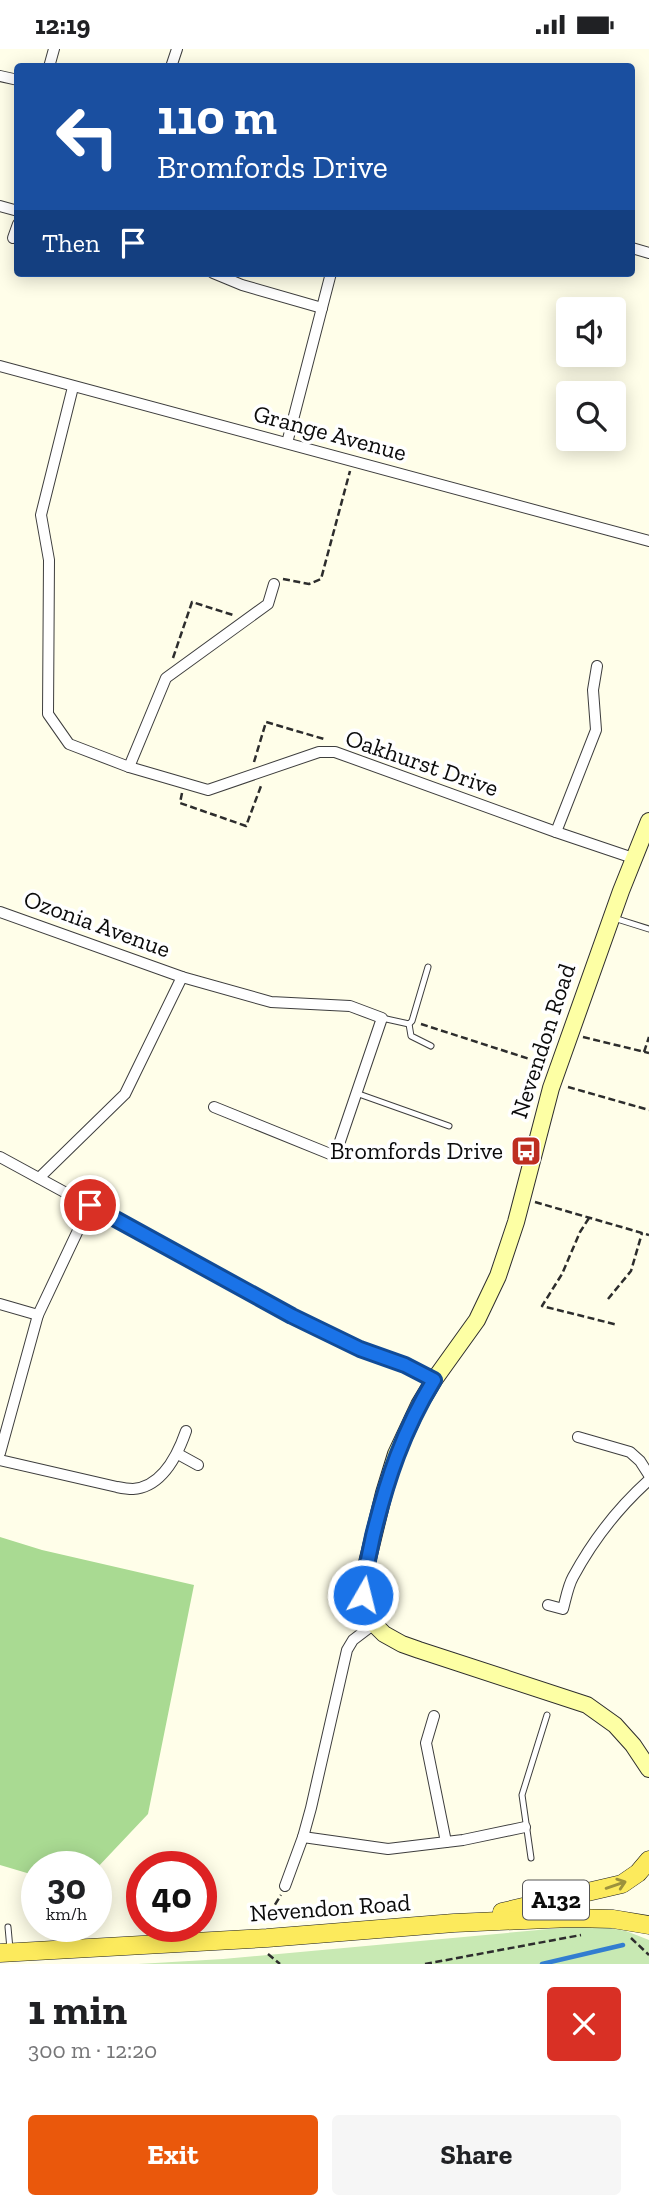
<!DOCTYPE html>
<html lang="en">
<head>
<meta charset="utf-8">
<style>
  :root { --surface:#fff; --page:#f6f6f6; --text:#202124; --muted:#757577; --accent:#ea580c }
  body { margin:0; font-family:"Zilla Slab",serif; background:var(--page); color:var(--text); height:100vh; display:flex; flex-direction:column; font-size:26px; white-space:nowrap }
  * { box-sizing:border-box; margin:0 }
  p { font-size:23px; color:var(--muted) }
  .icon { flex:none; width:38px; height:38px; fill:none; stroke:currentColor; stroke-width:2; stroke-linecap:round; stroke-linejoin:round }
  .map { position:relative; height:1915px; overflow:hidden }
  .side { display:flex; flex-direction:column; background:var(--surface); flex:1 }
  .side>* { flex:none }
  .banner { position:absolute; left:14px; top:14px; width:621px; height:214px; border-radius:7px; box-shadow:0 4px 18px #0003; background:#1a4fa0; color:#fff; overflow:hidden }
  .fabs { position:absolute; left:556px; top:248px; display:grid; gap:14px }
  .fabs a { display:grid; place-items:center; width:70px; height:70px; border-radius:7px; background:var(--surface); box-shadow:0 4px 18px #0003; font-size:35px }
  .speed { position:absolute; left:21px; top:1802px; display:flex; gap:14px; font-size:35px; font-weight:700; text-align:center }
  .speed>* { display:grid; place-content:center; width:91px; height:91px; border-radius:50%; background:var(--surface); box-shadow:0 4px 18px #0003; line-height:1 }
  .speed small { font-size:18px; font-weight:400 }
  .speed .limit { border:10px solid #d22; background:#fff; color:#111 }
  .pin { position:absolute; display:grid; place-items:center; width:60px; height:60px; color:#fff; margin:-30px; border:4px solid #fff; border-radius:50%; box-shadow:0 2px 7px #0007 }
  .me { position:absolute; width:77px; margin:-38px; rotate:8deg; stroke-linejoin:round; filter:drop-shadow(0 0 5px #0008) }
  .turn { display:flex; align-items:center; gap:24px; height:147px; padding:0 28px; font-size:32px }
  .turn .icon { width:91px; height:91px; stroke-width:2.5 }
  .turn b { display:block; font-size:49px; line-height:60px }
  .then { display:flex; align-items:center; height:66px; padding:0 28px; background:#0003; gap:14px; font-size:26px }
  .round { display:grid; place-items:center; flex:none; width:74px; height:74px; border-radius:7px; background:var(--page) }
  .summary { display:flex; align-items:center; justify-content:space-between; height:119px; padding:0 28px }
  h1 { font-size:42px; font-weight:700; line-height:52px }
  .button { display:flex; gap:14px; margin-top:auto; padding:14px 28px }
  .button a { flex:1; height:80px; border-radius:7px; background:var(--accent); color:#fff; font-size:28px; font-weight:700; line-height:80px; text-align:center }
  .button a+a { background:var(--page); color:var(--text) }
  .status { display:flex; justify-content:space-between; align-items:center; height:49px; padding:0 35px; background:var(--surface); direction:ltr }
  .status svg { height:19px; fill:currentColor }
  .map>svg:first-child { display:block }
  .green { fill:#c8e9b3 }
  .forest { fill:#a9da92 }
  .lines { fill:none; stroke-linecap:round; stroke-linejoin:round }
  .stream { stroke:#327dd0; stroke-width:4.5 }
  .lane-casing { stroke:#3e3e3e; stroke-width:7 }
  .street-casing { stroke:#3e3e3e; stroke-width:12 }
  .secondary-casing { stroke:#2d2d2d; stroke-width:18 }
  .primary-casing { stroke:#1c1c1c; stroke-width:19 }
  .path { stroke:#2d2d2d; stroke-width:2.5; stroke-dasharray:7 3.5; stroke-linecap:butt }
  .lane { stroke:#fff; stroke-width:5 }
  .street { stroke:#fff; stroke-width:10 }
  .secondary { stroke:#fdffa4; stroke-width:16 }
  .primary { stroke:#fcea5c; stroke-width:18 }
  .oneway { stroke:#9c913c }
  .route-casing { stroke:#114b97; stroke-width:18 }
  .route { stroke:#1a73e8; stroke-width:12 }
  .labels { text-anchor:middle; stroke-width:7; stroke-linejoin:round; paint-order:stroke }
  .shield { fill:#fff; stroke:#545454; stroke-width:2 }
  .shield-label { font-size:23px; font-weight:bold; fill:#0b0b0b }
  .street-label { font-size:24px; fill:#0b0b0b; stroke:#fff }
  .poi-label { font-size:24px; fill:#0b0b0b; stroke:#fff; text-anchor:end }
</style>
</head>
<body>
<div class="status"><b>12:19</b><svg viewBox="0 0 49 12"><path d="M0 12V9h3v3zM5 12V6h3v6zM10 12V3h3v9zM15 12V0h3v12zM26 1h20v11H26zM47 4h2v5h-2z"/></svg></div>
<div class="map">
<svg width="649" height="1915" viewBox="0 0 649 1915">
  <rect width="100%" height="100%" fill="#fffee9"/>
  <path class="green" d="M593,1876l33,6 23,9v24h-511l85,-5z"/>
  <path class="forest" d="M0,1488l42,13 152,35 -46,229 -52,55v-2h-59v9l-37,-11z"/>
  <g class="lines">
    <path class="stream" d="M542,1915l81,-19"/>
    <g class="lane-casing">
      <g id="lane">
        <path d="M614,869l35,11"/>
        <path d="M382,969l27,6 3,-3 16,-54"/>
        <path d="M409,975l2,12 20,10"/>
        <path d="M356,1044l93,33"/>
        <path d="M531,1809l-9,-63 25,-80"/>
        <path d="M8,1878l2,22"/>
      </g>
    </g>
    <g class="street-casing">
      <g id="street">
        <path d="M49,18l5,-18"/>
        <path d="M171,18l6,-18"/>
        <path d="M0,27l18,4"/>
        <path d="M0,157l18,5"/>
        <path d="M13,189l5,-14"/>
        <path d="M632,199l17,5"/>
        <path d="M213,224l29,12 80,23"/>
        <path d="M0,317l649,175"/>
        <path d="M73,338l-32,128 8,45 -1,154 21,30 60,23 79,23 111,-38h16l221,80 77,26"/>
        <path d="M287,394l44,-170"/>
        <path d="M129,718l37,-89 102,-74 6,-20"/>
        <path d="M556,783l40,-102 -3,-40 4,-24"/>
        <path d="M0,863l182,65 -57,117 -86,84"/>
        <path d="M182,928l89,25 79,4 32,12 -47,138 -121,-49"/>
        <path d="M0,1108l292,159 68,33 45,16 29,15"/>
        <path d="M0,1255l38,11"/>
        <path d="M578,1388l52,15 10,9 9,14"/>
        <path d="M0,1404l38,-138 52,-110"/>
        <path d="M178,1405l20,11"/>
        <path d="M0,1411l117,27c5,1 11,2 16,2 29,-2 45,-35 53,-58"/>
        <path d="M548,1556l15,4c3,-11 5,-23 10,-32 20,-37 46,-70 76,-97"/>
        <path d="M434,1667l-8,27 20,99"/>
        <path d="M303,1788l85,12 75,-9 62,-13"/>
        <path d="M285,1837l18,-49 8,-29 36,-158 6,-10 21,-16"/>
      </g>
    </g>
    <g class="secondary-casing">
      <path id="secondary" d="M649,772l-28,70 -70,197 -35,134 -18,54 -21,44 -43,60 -15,25 -23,49 -12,39 -20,82 -1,20 2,11 9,18 10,10 18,10 17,6 168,55 28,20 18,20 16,24"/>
    </g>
    <g class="primary-casing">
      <g id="primary">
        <path d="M502,1863l120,-28 16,-11 11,-13"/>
        <path d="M0,1904l267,-15 187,-15 117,-5 42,1 36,6"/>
      </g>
    </g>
    <g class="path">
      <path d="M283,530l26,5 12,-5 29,-108"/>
      <path d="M173,609l19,-56 41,13"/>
      <path d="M254,713l12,-40 58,17"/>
      <path d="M182,744l-2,10 66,23 15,-40"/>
      <path d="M421,975l124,40"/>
      <path d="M583,988l66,16"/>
      <path d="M644,1003l5,-15"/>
      <path d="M568,1038l81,23"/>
      <path d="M535,1153l114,33"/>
      <path d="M589,1169l-9,14 -18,42 -20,32 76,19"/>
      <path d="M608,1250l23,-28 11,-38"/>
      <path d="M266,1874v-4l15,-24"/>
      <path d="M631,1889l18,17"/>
      <path d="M268,1905l12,10"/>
      <path d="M425,1915l156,-29"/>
    </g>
    <use href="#lane" class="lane"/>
    <use href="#street" class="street"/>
    <use href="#secondary" class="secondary"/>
    <use href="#primary" class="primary"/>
  </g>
  <defs><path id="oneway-shaft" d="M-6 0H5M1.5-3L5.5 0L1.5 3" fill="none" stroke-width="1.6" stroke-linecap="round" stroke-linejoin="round" transform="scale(1.75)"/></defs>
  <use class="oneway" href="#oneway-shaft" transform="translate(616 1836) rotate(-19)"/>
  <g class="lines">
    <g class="route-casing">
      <path id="route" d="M90,1156l202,111 68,33 45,16 29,15c-31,51 -47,99 -61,156 -4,20 -9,39 -10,59"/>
    </g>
    <use href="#route" class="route"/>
  </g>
  <defs>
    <g id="bus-square" transform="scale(1.575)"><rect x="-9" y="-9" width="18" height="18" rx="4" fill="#be2e21" stroke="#fff"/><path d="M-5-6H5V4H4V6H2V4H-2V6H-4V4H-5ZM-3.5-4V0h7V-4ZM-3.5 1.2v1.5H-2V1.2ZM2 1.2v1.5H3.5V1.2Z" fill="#fff"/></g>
  </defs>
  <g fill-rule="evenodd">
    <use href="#bus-square" x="526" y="1102"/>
  </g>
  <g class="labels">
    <rect class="shield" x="523" y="1831.5" width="66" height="39" rx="5"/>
    <g class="shield-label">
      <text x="556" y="1859">A132</text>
    </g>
    <g class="street-label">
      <text transform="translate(330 384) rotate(15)" y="8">Grange Avenue</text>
      <text transform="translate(422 714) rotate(19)" y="8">Oakhurst Drive</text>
      <text transform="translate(97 875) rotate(20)" y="8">Ozonia Avenue</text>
      <text transform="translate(543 992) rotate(-72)" y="8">Nevendon Road</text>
      <text transform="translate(330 1859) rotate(-4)" y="8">Nevendon Road</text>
    </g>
    <g class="poi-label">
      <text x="503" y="1110">Bromfords Drive</text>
    </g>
  </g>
</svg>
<div class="fabs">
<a><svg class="icon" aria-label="sound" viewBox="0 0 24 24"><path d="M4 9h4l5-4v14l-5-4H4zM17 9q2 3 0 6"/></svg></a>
<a><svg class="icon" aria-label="search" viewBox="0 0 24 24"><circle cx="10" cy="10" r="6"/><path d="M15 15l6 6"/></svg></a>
</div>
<div class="speed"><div>30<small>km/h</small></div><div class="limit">40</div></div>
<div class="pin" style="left:90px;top:1156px;background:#d93025"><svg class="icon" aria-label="arrive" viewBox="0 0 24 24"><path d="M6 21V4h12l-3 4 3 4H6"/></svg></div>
<svg class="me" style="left:363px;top:1546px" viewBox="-20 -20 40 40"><circle r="17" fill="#1a73e8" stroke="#fff" stroke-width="3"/><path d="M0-11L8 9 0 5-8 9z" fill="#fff"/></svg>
<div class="banner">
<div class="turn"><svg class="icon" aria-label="left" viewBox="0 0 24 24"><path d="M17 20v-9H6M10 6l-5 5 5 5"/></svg><div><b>110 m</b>Bromfords Drive</div></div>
<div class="then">Then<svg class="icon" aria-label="arrive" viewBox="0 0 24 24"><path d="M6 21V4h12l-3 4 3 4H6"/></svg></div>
</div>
</div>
<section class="side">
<div class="summary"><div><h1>1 min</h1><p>300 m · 12:20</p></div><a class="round" style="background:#d93025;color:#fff"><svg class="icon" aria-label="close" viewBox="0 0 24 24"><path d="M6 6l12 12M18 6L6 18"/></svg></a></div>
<div class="button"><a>Exit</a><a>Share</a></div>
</section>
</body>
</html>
